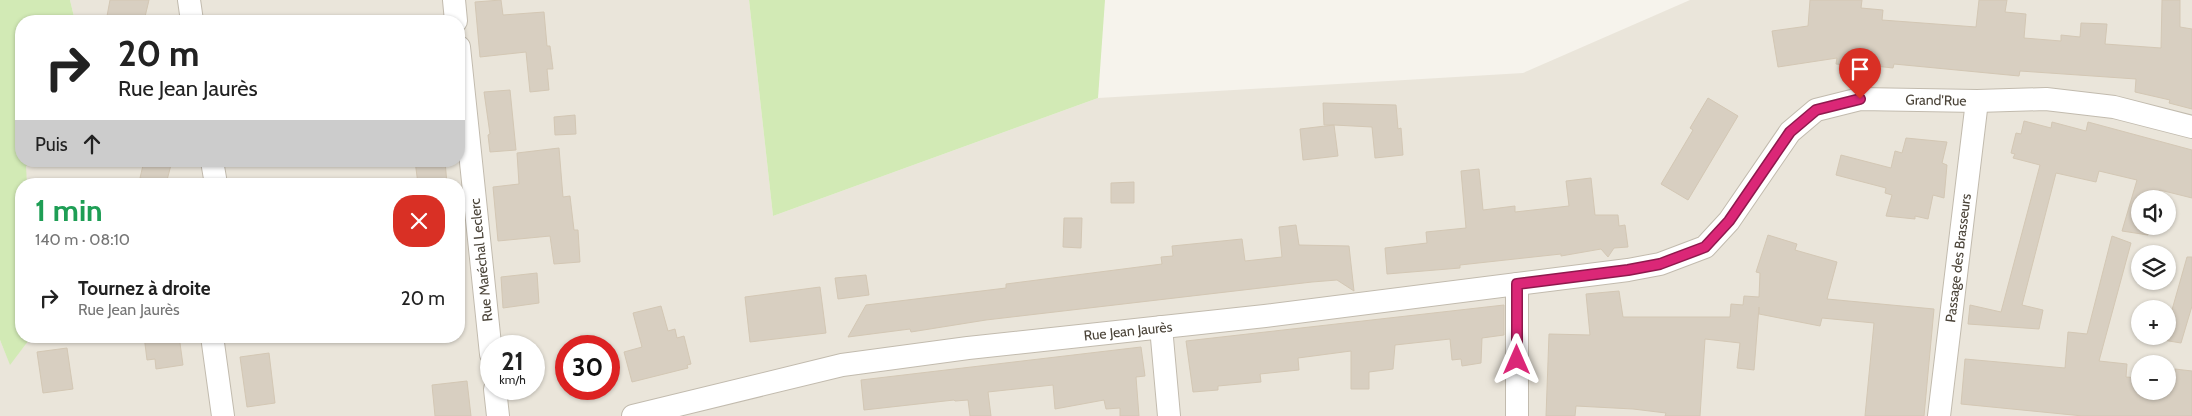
<!DOCTYPE html>
<html lang="fr">
<head>
<meta charset="utf-8">
<style>
  :root { --surface:#fff; --page:#f6f6f6; --text:#222; --muted:#767676 }
  body { margin:0; font-family:Cabin,sans-serif; background:var(--page); color:var(--text); height:100vh; display:flex; flex-direction:column; font-size:19px; white-space:nowrap }
  * { box-sizing:border-box; margin:0 }
  p { font-size:16px; color:var(--muted) }
  .icon { flex:none; width:28px; height:28px; fill:none; stroke:currentColor; stroke-width:2; stroke-linecap:round; stroke-linejoin:round }
  .map { position:relative; flex:1; overflow:hidden }
  .drawer { position:absolute; left:15px; top:178px; width:450px; height:165px; display:flex; flex-direction:column; background:var(--surface); border-radius:20px; box-shadow:0 1px 4px #0004 }
  .drawer>* { flex:none }
  .top-card { position:absolute; left:15px; top:15px; width:450px; height:152px; border-radius:20px; box-shadow:0 1px 4px #0004; background:#fff; color:var(--text); overflow:hidden }
  .fabs { position:absolute; left:2131px; top:190px; display:grid; gap:10px }
  .fabs a { display:grid; place-items:center; width:45px; height:45px; border-radius:50%; background:var(--surface); box-shadow:0 1px 4px #0004; font-size:25px }
  .speed { position:absolute; left:480px; top:335px; display:flex; gap:10px; font-size:25px; font-weight:700; text-align:center }
  .speed>* { display:grid; place-content:center; width:65px; height:65px; border-radius:50%; background:var(--surface); box-shadow:0 1px 4px #0004; line-height:1 }
  .speed small { font-size:12px; font-weight:400 }
  .speed .limit { border:8px solid #d22; background:#fff; color:#111 }
  .pin { position:absolute; display:grid; place-items:center; width:42px; height:42px; color:#fff; margin:-51px -21px; border-radius:50% 50% 50% 0; rotate:-45deg; box-shadow:0 0 5px #0007 }
  .pin .icon { rotate:45deg }
  .me { position:absolute; width:55px; margin:-28px; rotate:0deg; stroke-linejoin:round; filter:drop-shadow(0 0 4px #0008) }
  .turn { display:flex; align-items:center; gap:18px; height:105px; padding:0 20px; font-size:22px }
  .turn .icon { width:65px; height:65px; stroke-width:2.5 }
  .turn b { display:block; font-size:35px; line-height:42px }
  .then { display:flex; align-items:center; height:48px; padding:0 20px; background:#0003; gap:10px; font-size:19px }
  .round { display:grid; place-items:center; flex:none; width:52px; height:52px; border-radius:20px; background:var(--page) }
  .overview { display:flex; align-items:center; justify-content:space-between; height:85px; padding:0 20px }
  h1 { font-size:30px; font-weight:800; line-height:38px; color:#1e9e55 }
  ul { padding:0; list-style:none }
  li { display:flex; align-items:center; gap:15px; height:70px; padding:0 20px }
  li div { flex:1 }
  li b { display:block; font-size:19px }
  li em { font-style:normal }
  .map>svg:first-child { display:block }
  .residential { fill:#eae5da; fill-rule:evenodd }
  .green { fill:#d2eab5 }
  .building { fill:#d8cfc1; stroke:#d3c7b4 }
  .lines { fill:none; stroke-linecap:round; stroke-linejoin:round }
  .minor-casing { stroke:#c2bbae; stroke-width:24 }
  .minor { stroke:#fff; stroke-width:22 }
  .route-casing { stroke:#8e194d; stroke-width:12 }
  .route { stroke:#db2777; stroke-width:9 }
  .labels { text-anchor:middle; stroke-width:4; stroke-linejoin:round; paint-order:stroke }
  .street-label { font-size:14px; fill:#4b4439; stroke:#fff }
</style>
</head>
<body>
<div class="map">
<svg width="2192" height="416" viewBox="0 0 2192 416">
  <rect width="100%" height="100%" fill="#f6f3ec"/>
  <path class="residential" d="M70,0h679l24,216 325,-118 425,-25 167,-73h502v416h-2192v-76l10,24 22,-28h427v-152h-432l-2,-18 8,-5h426v-140h-384zM2140,199h28v27h-28zM2140,254h28v27h-28zM2140,309h28v27h-28zM491,346h43v43h-43zM566,346h43v43h-43zM2140,364h28v27h-28z"/>
  <g class="green">
    <path d="M0,0h70l5,21h-54v140h12l-7,5 1,18h-6v152h11l-22,29 -10,-25z"/>
    <path d="M749,0h356l-7,98 -325,118z"/>
  </g>
  <g class="building">
    <path d="M110,0h39l-5,21h-21l-16,-5z"/>
    <path d="M501,0l2,15 41,-3 3,34h3l3,23h-6l2,21 -19,2 -4,-40 -46,5 -5,-55z"/>
    <path d="M1810,0h52l-1,8 22,2 -1,10 94,7 3,-27h28l-2,12 21,2 -2,24 37,3v-6l19,2 1,-14 26,1 -2,20 56,4 1,-48h18v27l12,2v80l-23,-6 1,-3 -35,-8 1,-13 -116,-8 -1,5 -125,-12 -1,4 -27,-3v2l-30,-3 1,-6 -59,9 -6,-36 36,-5z"/>
    <path d="M510,90l6,60 -26,2 -2,-17 2,-1 -6,-42z"/>
    <path d="M1708,98l30,18 -50,84 -27,-16 32,-54 -3,-2z"/>
    <path d="M1323,103l73,2 2,24 3,-1 2,27 -28,3 -3,-31 -38,-2 4,31 -35,4 -3,-31 34,-4h-10z"/>
    <path d="M575,115l1,19 -21,1 -1,-18z"/>
    <path d="M2024,121l27,7 1,-6 34,9 2,-9 104,28v48l-32,-8 -2,9h-18v27h11l-3,9 -26,-4 15,-51 -38,-9 -3,11 -40,-9 -34,132 21,5 -4,19 -71,-5 2,-19 31,7 39,-147 -27,-7 2,-4 -4,-1 5,-20 5,1z"/>
    <path d="M1906,138l41,4 -5,21 5,2 -3,33 -11,-3 -5,24 -13,-3v3l-29,-3 6,-21 -7,-2 1,-5 -50,-13 5,-20 50,13 4,-17 7,2z"/>
    <path d="M559,148l4,49 7,-1 4,34h4l2,32 -26,2 -4,-28 -52,5 -5,-54 26,-3 -2,-31z"/>
    <path d="M144,161h28l-6,23 -26,-6z"/>
    <path d="M415,161h30l2,23h-29z"/>
    <path d="M1479,169l4,41 32,-4v6l54,-6 -3,-25 25,-3 4,37h23l1,11 6,-1 3,22 -14,1 -6,9 -7,-8 -40,7v-2l-101,11v3l-73,6 -2,-26 42,-5 -1,-11 40,-4 -5,-57z"/>
    <path d="M1134,182v21h-23v-20z"/>
    <path d="M1064,218h18l-1,30 -18,-1z"/>
    <path d="M1296,225l3,20 50,1 5,45 -17,-11 -25,2 -326,38 -75,12 -1,-3 -62,8 18,-32 140,-17v-4l156,-20 -1,-7 12,-1 -1,-10 70,-7 3,22 37,-4 -3,-30z"/>
    <path d="M1768,235l29,9 -2,6 42,12 -10,37 107,10 -10,107h-59l9,-93 -52,-5 -2,8 -61,-12v-7l-5,63 -17,-2 3,-25 -35,-4 -5,77h-35l1,-3 -33,-4 -57,-3 -1,10h-29l3,-82 41,1 -4,-41 33,-3 4,26h107l1,-13 12,1 1,-9 15,1 1,-24 -4,-1z"/>
    <path d="M2112,236l19,7 -32,118 28,3 -1,13 14,1v13h28v-10l5,1 2,-13 17,2v45h-109l-122,-12 4,-45 100,9 3,-36 19,2z"/>
    <path d="M2187,257h5v49l-11,37 -18,-3 1,-4h4v-12z"/>
    <path d="M537,273l2,30 -36,5 -2,-31z"/>
    <path d="M866,275l3,20 -31,4 -3,-21z"/>
    <path d="M820,287l6,46 -76,9 -5,-45z"/>
    <path d="M1504,305v30l-22,3 -1,25 -19,3 -1,-7 -9,1 -2,-21 -55,6 -2,24 -24,3v17h-18v-38l-53,7 1,12 -39,4 1,8 -43,4v4l-25,2 -7,-51z"/>
    <path d="M661,306l7,25 7,-2 2,9 7,-2 7,28 -4,1 1,3 -56,14 -8,-30 18,-5 -9,-34z"/>
    <path d="M144,336h35l4,29 -27,4 -1,-10 -8,1z"/>
    <path d="M1141,347l4,29 -9,1 3,39h-19v-8l-14,1 -2,-9 -49,9 -2,-24 -65,7 3,24h-21l-2,-16 -13,1 -1,-1 -90,10 -3,-30z"/>
    <path d="M67,348l6,41 -30,4 -6,-41z"/>
    <path d="M269,353l6,50 -28,4 -7,-50z"/>
    <path d="M467,381l4,35h-36l-3,-31z"/>
  </g>
  <g class="lines">
    <g class="minor-casing">
      <g id="minor">
        <path d="M189,0l3,21"/>
        <path d="M454,0l2,21"/>
        <path d="M459,47l32,307"/>
        <path d="M212,161l4,23"/>
        <path d="M1517,284v132"/>
        <path d="M1161,327l8,89"/>
        <path d="M212,336l11,80"/>
        <path d="M495,389l3,27"/>
        <path d="M633,416l209,-51 126,-17 297,-32 363,-46 32,-6 45,-17 24,-26 61,-89 26,-22 44,-11 117,2 69,-2 68,8 78,20"/>
        <path d="M1939,416l38,-315"/>
      </g>
    </g>
    <use href="#minor" class="minor"/>
  </g>
  <g class="lines">
    <g class="route-casing">
      <path id="route" d="M1517,360v-76l111,-14 32,-6 45,-17 24,-26 61,-89 26,-22 44,-11"/>
    </g>
    <use href="#route" class="route"/>
  </g>
  <g class="labels">
    <g class="street-label">
      <text transform="translate(1936 100) rotate(1)" y="5">Grand'Rue</text>
      <text transform="translate(1958 258) rotate(-83)" y="5">Passage des Brasseurs</text>
      <text transform="translate(481 260) rotate(-96)" y="5">Rue Maréchal Leclerc</text>
      <text transform="translate(1128 331) rotate(-6)" y="5">Rue Jean Jaurès</text>
    </g>
  </g>
</svg>
<div class="fabs">
<a><svg class="icon" aria-label="sound" viewBox="0 0 24 24"><path d="M4 9h4l5-4v14l-5-4H4zM17 9q2 3 0 6"/></svg></a>
<a><svg class="icon" aria-label="layers" viewBox="0 0 24 24"><path d="M12 4l9 5-9 5-9-5zM3 14l9 5 9-5"/></svg></a>
<a>+</a>
<a>−</a>
</div>
<div class="speed"><div>21<small>km/h</small></div><div class="limit">30</div></div>
<div class="pin" style="left:1860px;top:99px;background:#d93025"><svg class="icon" aria-label="arrive" viewBox="0 0 24 24"><path d="M6 21V4h12l-3 4 3 4H6"/></svg></div>
<svg class="me" style="left:1517px;top:360px" viewBox="-20 -20 40 40"><path d="M0-17L14 15 0 8-14 15z" fill="#db2777" stroke="#fff" stroke-width="4"/></svg>
<div class="top-card">
<div class="turn"><svg class="icon" aria-label="right" viewBox="0 0 24 24"><path d="M7 20v-9h11M14 6l5 5-5 5"/></svg><div><b>20 m</b>Rue Jean Jaurès</div></div>
<div class="then">Puis<svg class="icon" aria-label="ahead" viewBox="0 0 24 24"><path d="M12 20V5M6 11l6-6 6 6"/></svg></div>
</div>
<section class="drawer">
<div class="overview"><div><h1>1 min</h1><p>140 m · 08:10</p></div><a class="round" style="background:#d93025;color:#fff"><svg class="icon" aria-label="close" viewBox="0 0 24 24"><path d="M6 6l12 12M18 6L6 18"/></svg></a></div>
<ul>
<li><svg class="icon" aria-label="right" viewBox="0 0 24 24"><path d="M7 20v-9h11M14 6l5 5-5 5"/></svg><div><b>Tournez à droite</b><p>Rue Jean Jaurès</p></div><em>20 m</em></li>
</ul>
</section>
</div>
</body>
</html>
